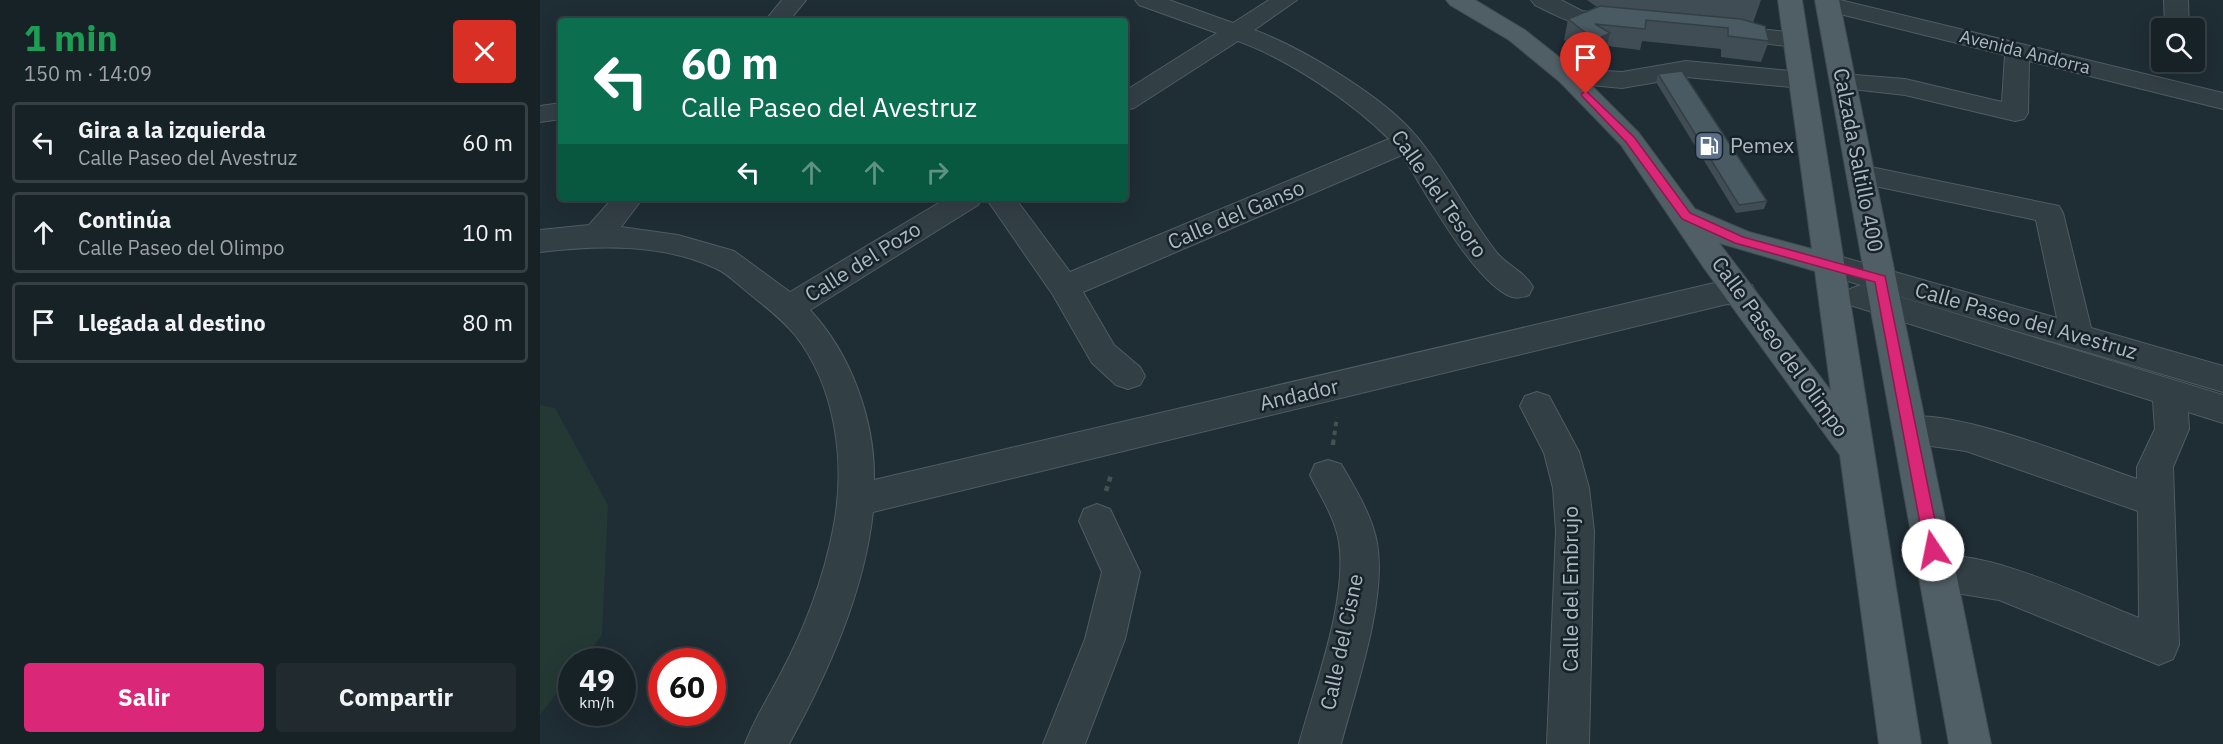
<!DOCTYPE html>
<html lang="es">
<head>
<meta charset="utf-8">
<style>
  :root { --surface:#172227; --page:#202a2f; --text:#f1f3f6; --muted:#9ea4a7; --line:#363f44; --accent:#db2777 }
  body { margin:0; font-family:"IBM Plex Sans",sans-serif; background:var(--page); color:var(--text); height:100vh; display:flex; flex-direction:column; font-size:22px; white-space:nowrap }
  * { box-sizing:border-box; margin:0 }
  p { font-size:20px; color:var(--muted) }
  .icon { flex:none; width:33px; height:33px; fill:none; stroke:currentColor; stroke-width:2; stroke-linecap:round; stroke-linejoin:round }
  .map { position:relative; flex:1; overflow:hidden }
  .panel { display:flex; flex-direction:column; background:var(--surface); width:540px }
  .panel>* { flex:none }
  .banner { position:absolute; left:18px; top:18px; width:570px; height:183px; border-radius:6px; box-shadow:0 6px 24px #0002,0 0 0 2px var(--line); background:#0b6e4f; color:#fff; overflow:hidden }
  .fabs { position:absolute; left:1611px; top:18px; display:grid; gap:12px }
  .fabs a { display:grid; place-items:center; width:54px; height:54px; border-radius:6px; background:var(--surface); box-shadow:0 6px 24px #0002,0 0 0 2px var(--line); font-size:30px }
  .speed { position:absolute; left:18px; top:648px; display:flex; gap:12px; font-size:30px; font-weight:700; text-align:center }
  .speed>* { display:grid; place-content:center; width:78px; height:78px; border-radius:50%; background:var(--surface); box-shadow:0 6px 24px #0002,0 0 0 2px var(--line); line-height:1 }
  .speed small { font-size:15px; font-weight:400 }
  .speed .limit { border:9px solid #d22; background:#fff; color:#111 }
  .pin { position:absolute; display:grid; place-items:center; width:51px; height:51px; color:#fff; margin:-62px -26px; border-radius:50% 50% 50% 0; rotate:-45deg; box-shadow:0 0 6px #0007 }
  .pin .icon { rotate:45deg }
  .me { position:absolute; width:66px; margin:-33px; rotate:349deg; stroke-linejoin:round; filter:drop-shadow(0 0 4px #0008) }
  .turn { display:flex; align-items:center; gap:21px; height:126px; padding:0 24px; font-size:27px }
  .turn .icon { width:78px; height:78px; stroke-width:2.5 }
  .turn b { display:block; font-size:42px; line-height:51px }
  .lanes { display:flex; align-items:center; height:57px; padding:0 24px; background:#0003; justify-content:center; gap:30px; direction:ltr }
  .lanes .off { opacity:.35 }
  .round { display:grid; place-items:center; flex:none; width:63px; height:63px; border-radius:6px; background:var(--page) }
  .summary { display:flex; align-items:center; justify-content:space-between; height:102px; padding:0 24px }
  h1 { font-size:36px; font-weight:700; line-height:45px; color:#1e9e55 }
  .action { display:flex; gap:12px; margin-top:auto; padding:12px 24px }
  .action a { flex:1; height:69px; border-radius:6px; background:var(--accent); color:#fff; font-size:24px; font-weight:700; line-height:69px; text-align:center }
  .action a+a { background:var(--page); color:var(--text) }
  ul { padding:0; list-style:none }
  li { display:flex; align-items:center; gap:18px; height:81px; margin:0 12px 9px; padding:0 12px; border:3px solid var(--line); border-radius:6px }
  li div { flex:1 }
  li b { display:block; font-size:22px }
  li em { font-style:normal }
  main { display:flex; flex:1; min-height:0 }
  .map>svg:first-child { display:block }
  .green { fill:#243934 }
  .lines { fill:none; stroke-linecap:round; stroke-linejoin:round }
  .minor-casing { stroke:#505c63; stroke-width:2 }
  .major-casing { stroke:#3f4a51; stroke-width:2 }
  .path-far1 { stroke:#405451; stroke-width:4; stroke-dasharray:4.5 4.5; stroke-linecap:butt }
  .path { stroke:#405451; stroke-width:4.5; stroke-dasharray:5 5; stroke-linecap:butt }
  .minor { fill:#323f45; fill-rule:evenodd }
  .major { fill:#505e65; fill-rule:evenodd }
  .wall { fill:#404d55 }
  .shaded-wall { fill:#343f45 }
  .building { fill:#4a5a63; stroke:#343f45; stroke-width:1.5 }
  .route { fill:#db2777; stroke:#8e194d; stroke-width:1.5 }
  .labels { text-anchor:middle; stroke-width:5; stroke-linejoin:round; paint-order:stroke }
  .far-street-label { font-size:18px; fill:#acbac2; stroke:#182329 }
  .poi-label { font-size:21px; fill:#acbac2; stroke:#182329; text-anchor:start }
  .street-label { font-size:21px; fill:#acbac2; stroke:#182329 }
</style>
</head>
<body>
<main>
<section class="panel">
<div class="summary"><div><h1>1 min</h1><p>150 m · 14:09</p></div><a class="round" style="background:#d93025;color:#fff"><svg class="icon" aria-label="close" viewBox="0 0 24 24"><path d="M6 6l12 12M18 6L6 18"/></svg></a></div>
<ul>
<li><svg class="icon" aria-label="left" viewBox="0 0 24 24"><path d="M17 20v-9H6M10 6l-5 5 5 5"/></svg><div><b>Gira a la izquierda</b><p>Calle Paseo del Avestruz</p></div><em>60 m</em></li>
<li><svg class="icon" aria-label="ahead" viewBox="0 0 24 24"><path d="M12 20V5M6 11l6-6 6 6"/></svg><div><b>Continúa</b><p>Calle Paseo del Olimpo</p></div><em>10 m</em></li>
<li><svg class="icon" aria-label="arrive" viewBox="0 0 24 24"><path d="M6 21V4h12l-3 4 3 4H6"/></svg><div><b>Llegada al destino</b></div><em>80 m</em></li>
</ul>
<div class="action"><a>Salir</a><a>Compartir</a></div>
</section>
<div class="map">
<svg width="1683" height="744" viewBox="0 0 1683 744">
  <rect width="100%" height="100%" fill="#1f2d34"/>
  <path class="green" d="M0,405l15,3 53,97 -6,130 -20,26 -10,1 -1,12 -31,41z"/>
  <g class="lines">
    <g class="minor-casing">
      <g id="minor">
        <path d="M242,0h24l-17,21h-24z"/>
        <path d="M595,0h34l64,23 36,-23h28l-43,30c47,17 132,68 163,107 30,36 51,79 80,116 11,13 28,19 36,34l-4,8c-8,3 -14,4 -22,0 -38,-21 -81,-103 -105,-140l-319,137 31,53 26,22 5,9 -5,9 -12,4 -12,-4 -24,-22 -39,-68 -67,-97h29l55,74 319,-133c-37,-37 -101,-80 -151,-98l-104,67 -9,2v-19l92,-58 -78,-28z"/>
        <path d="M991,0h30l21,11 44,6 4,5 -4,5c-31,8 -64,-8 -91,-22z"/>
        <path d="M1279,0h21l383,93v16l-194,-48 -1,52 -4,6 -9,2 -110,-26 -71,-8 -4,-5 4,-5 9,-3 62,5 97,23 3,-47 -185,-46 -4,-5z"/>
        <path d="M1624,0h24l1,28h-24z"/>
        <path d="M1183,25l72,8 9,2 3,5 -3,5 -9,2 -80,-10 -4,-5 4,-5z"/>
        <path d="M1146,61l115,11 9,3 4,5 -4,5 -9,3 -115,-11 -64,11 -62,-6 -4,-5 4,-5 9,-3 53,3z"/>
        <path d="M21,103v16l-21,3v-16z"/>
        <path d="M1321,165l198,41 4,7 28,115 132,38v26l-406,-120 -4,-8 4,-8 11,-3 229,65 -21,-98 -185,-39 -4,-7 4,-7z"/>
        <path d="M73,198h30l-22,29 57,8 56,16 56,41 157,-94h35l-4,7 -168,105c41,44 65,110 64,170l853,-200 25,5 4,8 -4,8 -11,4 -14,-1 -854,208c-9,81 -45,161 -84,232h-44c9,-24 23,-46 35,-69 24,-45 43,-94 53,-145 13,-64 4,-142 -38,-195 -13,-16 -28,-27 -44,-40 -12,-9 -22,-21 -36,-27 -54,-25 -118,-23 -175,-16v-22l49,-5z"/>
        <path d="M1321,285l362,110v28l-35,-11 1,17 -16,38 6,178 -6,14 -14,6 -160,-65 -62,-10 -14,-5 -5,-13 5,-13c48,-18 167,40 216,59l-1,-107 -172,-60 -56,-8 -12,-4 -5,-10 5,-10c46,-16 189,43 239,60v-12l18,-38 -2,-28 -303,-96 -5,-8 5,-8z"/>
        <path d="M997,392l12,4 30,56 10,36 5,43 -5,213h-42l9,-213 -3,-43 -9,-35 -24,-47 5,-10z"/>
        <path d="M788,460l13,4c14,24 31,51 36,79 10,57 -21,144 -36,201h-42c15,-56 49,-144 40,-202 -4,-24 -18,-45 -29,-67l5,-11z"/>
        <path d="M557,504l13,5 30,63 -15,67 -40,105h-42l42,-105 17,-67 -23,-51 5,-12z"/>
      </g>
    </g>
    <g class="major-casing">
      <g id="major">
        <path d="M906,0h29l50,30 53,42 61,61 56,76 54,23 63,17 -34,-249h24l119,744h-42l-39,-289 -136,-187 -83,-123 -61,-63 -51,-42 -59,-35zM1179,243l96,28 16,120 -105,-139z"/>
        <path d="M1275,0h24l152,744h-42z"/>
      </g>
    </g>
    <path class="path-far1" d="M793,444l4,-27"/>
    <g class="path">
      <path d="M793,445v-2"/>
      <path d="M566,491l6,-19"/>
    </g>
    <use href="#minor" class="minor"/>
    <use href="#major" class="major"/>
  </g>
  <g class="wall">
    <path d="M1047,0h174l-8,23 16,18 -8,21 -40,-5v-8l-79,-8 -2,9 -33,-4 -2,8 -14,7 -27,-21 4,-21 29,-12z"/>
    <path d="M1118,74l109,127 -3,8 -28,4 -80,-131z"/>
  </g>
  <path class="shaded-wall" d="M1070,33l-5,21 -14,7 4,-21z"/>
  <g class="building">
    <path d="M1060,6l141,13 24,7 4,15 -41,-5v-8l-82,-8 -1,9 -50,-5 15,9 -15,7 -27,-21z"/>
    <path d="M1142,71l85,130 -28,4 -81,-131z"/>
  </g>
  <path class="route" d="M1046,91l48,46 56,76 53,24 142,39 56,274 -3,5h-11l-2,-5 -50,-268 -140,-39 -53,-24 -56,-77 -44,-46 -1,-2z"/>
  <defs>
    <g id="fuel-square" transform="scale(1.5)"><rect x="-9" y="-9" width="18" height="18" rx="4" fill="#5c6f8a" stroke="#182329"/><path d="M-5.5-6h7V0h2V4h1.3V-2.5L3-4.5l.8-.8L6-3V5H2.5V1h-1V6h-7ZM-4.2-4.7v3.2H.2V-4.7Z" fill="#fff"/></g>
  </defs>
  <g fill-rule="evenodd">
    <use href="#fuel-square" x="1169" y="146"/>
  </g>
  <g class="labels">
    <g class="far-street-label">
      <text transform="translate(1485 52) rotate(14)" y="6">Avenida Andorra</text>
    </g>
    <g class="poi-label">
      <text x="1190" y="153">Pemex</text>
    </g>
    <g class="street-label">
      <text transform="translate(1318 160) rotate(79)" y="7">Calzada Saltillo 400</text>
      <text transform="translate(899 194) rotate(55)" y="7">Calle del Tesoro</text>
      <text transform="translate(696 215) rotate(-23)" y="7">Calle del Ganso</text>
      <text transform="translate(323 262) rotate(-32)" y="7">Calle del Pozo</text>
      <text transform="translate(1486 321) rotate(16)" y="7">Calle Paseo del Avestruz</text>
      <text transform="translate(1240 347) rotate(54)" y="7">Calle Paseo del Olimpo</text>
      <text transform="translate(759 395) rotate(-13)" y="7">Andador</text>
      <text transform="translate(1031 589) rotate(-90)" y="7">Calle del Embrujo</text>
      <text transform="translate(802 642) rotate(-78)" y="7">Calle del Cisne</text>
    </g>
  </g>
</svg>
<div class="fabs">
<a><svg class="icon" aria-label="search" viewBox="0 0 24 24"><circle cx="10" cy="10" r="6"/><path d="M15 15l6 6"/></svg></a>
</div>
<div class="speed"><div>49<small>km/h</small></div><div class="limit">60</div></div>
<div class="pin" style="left:1046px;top:94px;background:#d93025"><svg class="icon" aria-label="arrive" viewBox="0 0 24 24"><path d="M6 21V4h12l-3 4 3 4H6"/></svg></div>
<svg class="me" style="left:1393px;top:550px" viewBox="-20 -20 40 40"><circle r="19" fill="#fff"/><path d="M0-13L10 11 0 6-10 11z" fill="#db2777"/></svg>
<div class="banner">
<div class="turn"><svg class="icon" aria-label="left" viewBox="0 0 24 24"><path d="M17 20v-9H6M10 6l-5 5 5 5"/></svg><div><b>60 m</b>Calle Paseo del Avestruz</div></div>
<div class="lanes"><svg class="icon" aria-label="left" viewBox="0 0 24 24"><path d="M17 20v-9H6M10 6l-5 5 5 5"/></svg><svg class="icon off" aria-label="ahead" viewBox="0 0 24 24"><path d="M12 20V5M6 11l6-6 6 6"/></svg><svg class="icon off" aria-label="ahead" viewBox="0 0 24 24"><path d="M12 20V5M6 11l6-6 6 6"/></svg><svg class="icon off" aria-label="right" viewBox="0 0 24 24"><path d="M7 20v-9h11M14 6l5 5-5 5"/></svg></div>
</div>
</div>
</main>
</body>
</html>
